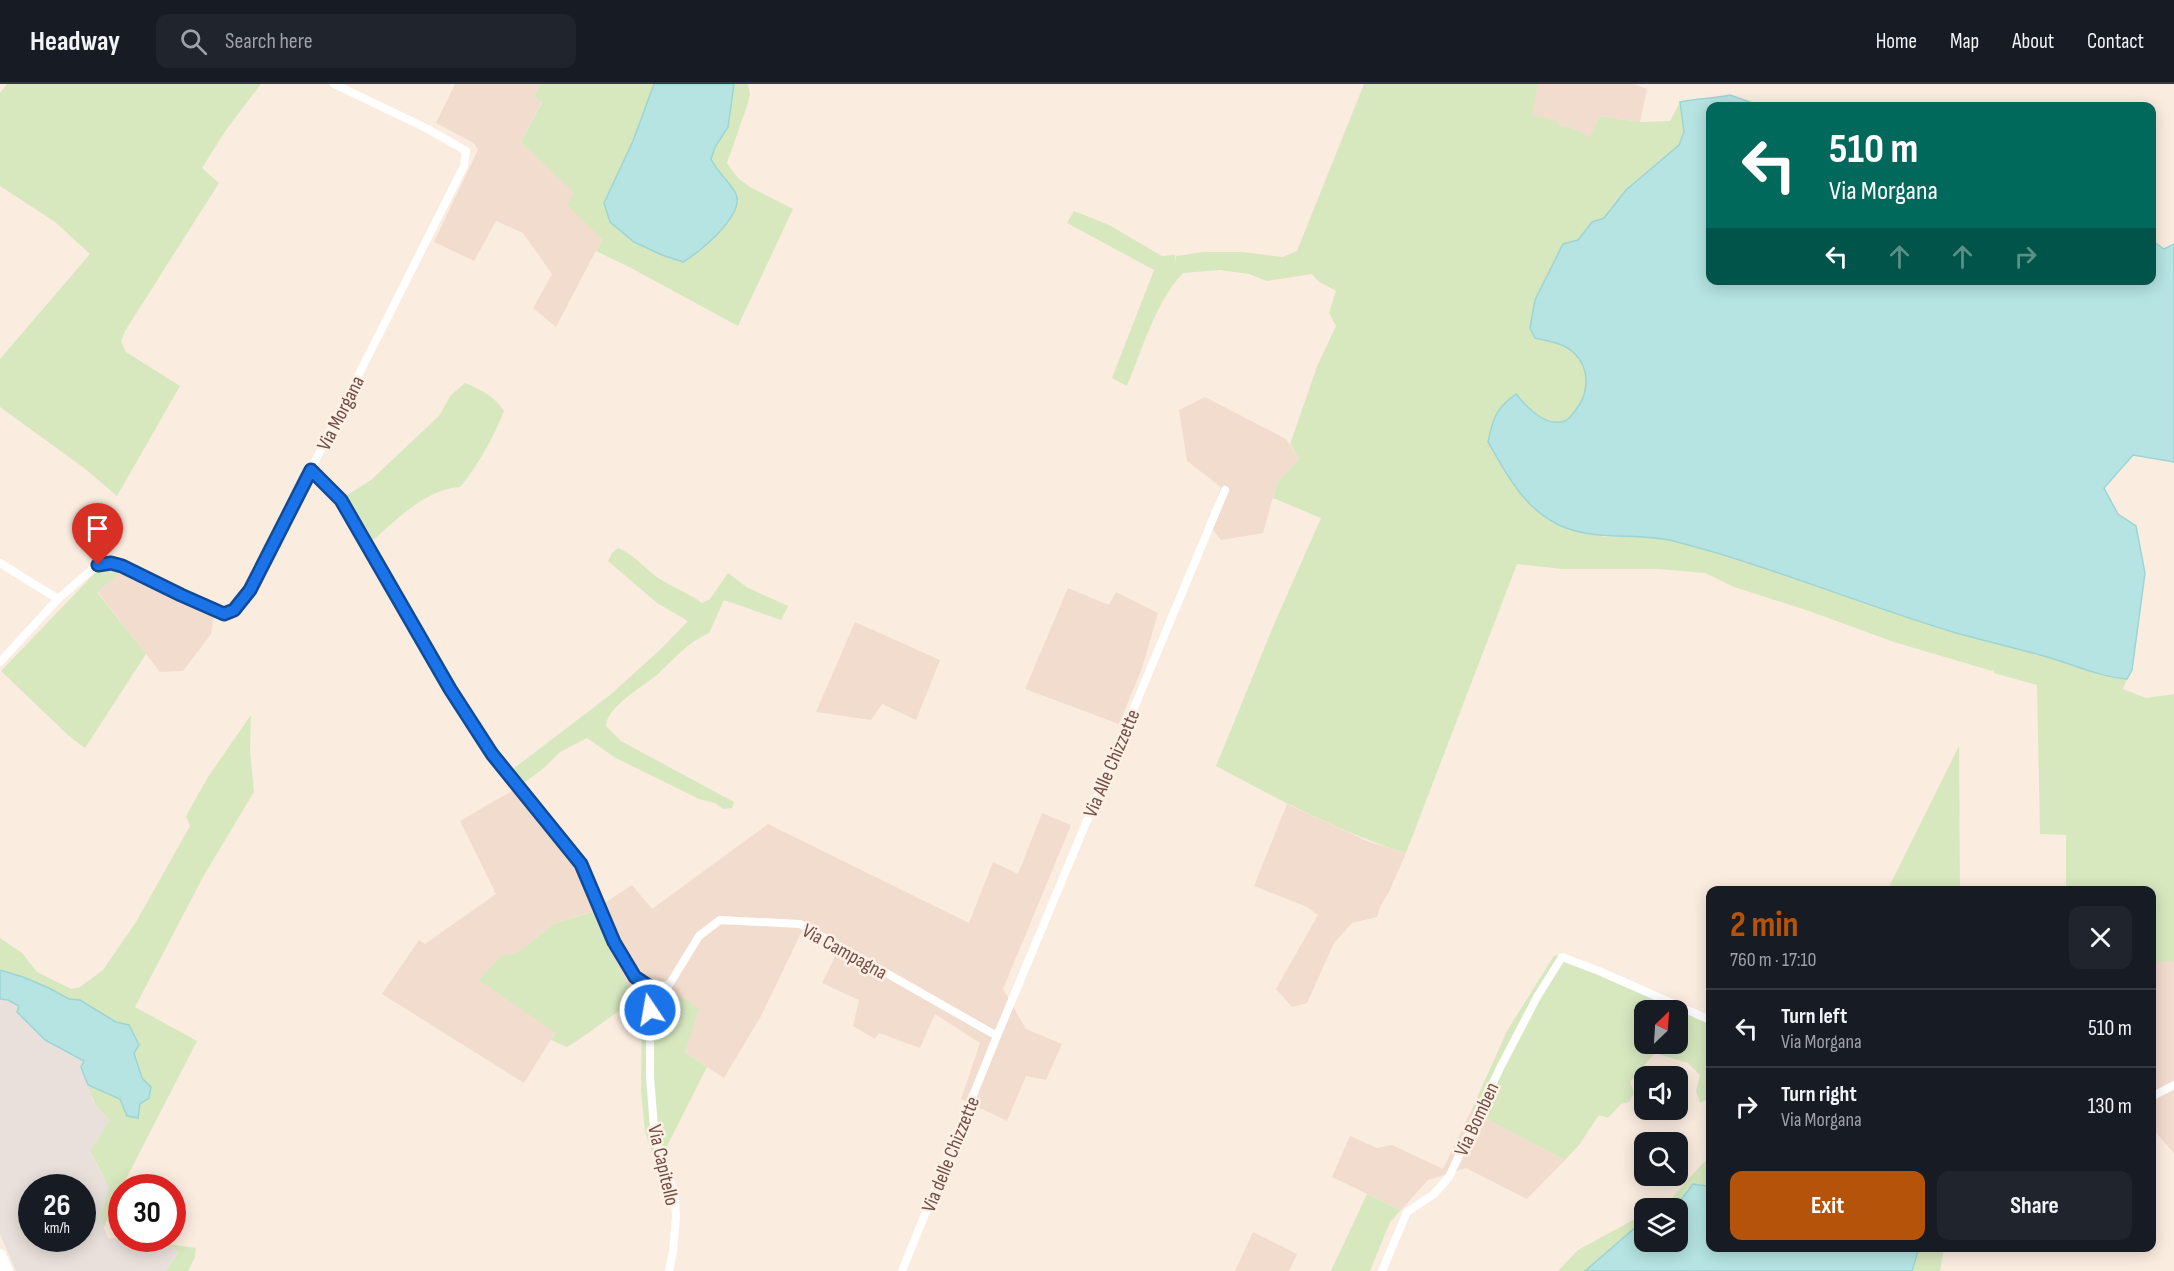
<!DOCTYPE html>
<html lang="en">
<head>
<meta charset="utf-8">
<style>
  :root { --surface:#171b24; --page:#20242c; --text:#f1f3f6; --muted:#9ea1a6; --line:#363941; --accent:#b45309 }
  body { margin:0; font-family:"Sofia Sans Condensed",sans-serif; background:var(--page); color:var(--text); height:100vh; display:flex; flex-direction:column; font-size:22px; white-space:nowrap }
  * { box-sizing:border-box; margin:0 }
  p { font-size:20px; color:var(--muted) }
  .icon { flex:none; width:33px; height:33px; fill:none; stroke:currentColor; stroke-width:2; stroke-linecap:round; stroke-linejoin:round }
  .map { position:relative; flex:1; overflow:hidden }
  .drawer { position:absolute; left:1706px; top:802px; width:450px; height:366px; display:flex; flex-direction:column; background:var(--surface); border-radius:12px; box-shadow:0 3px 15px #0003 }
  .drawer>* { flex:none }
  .guide { position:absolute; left:1706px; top:18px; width:450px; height:183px; border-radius:12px; box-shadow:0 3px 15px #0003; background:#00695c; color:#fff; overflow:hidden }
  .needle { width:39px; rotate:25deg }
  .fabs { position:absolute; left:1634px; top:916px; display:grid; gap:12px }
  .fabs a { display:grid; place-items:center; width:54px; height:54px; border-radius:12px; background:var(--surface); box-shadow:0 3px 15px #0003; font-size:30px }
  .speed { position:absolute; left:18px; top:1090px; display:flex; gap:12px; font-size:30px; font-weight:700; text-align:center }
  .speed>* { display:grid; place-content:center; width:78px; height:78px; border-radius:50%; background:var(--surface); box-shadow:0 3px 15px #0003; line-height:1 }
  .speed small { font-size:15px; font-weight:400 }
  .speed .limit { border:9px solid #d22; background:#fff; color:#111 }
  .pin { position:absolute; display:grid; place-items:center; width:51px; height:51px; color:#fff; margin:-62px -26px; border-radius:50% 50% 50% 0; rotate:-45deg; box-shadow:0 0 6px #0007 }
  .pin .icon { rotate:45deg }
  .me { position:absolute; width:66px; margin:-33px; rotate:348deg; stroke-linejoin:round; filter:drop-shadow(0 0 4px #0008) }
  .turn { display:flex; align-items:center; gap:21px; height:126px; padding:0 24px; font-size:27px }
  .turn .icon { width:78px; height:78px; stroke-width:2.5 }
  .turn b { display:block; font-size:42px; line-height:51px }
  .lanes { display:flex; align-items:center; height:57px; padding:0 24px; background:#0003; justify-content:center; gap:30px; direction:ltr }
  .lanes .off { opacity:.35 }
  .round { display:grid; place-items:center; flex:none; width:63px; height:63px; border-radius:12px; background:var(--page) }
  .summary { display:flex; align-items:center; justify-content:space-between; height:102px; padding:0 24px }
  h1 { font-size:36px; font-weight:700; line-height:45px; color:var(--accent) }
  .primary-button { display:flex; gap:12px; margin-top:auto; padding:12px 24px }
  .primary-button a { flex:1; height:69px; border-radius:12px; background:var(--accent); color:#fff; font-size:24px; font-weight:700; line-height:69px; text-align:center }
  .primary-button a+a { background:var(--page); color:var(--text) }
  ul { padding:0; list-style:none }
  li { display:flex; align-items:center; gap:18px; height:78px; padding:0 24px; border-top:2px solid var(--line) }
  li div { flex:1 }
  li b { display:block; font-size:22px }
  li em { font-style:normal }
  header { display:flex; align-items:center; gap:36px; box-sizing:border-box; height:84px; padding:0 30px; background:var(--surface); border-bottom:2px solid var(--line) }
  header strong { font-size:28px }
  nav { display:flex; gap:33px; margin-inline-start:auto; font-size:21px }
  .search { width:420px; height:54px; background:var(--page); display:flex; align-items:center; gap:15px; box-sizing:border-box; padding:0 21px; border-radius:12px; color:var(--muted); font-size:22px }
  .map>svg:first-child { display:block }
  .residential { fill:#f2dcce }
  .industrial { fill:#e9e0db; fill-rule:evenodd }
  .green { fill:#d7e8bf; fill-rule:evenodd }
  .water { fill:#b5e4e2; stroke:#9cd5d4; stroke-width:1.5 }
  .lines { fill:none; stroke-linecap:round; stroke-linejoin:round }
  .street { stroke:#fff; stroke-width:8 }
  .secondary { stroke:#fff; stroke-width:12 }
  .route-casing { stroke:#114b97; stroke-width:15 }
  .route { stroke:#1a73e8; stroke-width:10 }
  .labels { text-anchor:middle; stroke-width:5; stroke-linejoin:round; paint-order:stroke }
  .street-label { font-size:20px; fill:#714f48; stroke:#fff0e5 }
</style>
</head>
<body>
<header>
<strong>Headway</strong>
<div class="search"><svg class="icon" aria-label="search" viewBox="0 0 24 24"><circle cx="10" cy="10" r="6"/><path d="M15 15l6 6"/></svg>Search here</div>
<nav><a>Home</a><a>Map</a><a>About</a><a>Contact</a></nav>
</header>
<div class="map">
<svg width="2174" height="1187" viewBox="0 0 2174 1187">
  <rect width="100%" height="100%" fill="#fbece0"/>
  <g class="residential">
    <path d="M455,0h85l-6,13 8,4 -21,41 54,51 27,46 -46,88 -23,-19 19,-34 -29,-41 -27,-12 -22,40 -40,-19 44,-92 -4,-7 -38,-20z"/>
    <path d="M1538,0h96l13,5 -7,33 -40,-6 -10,22 -24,-13 -3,4 -32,-14z"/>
    <path d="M1205,313l81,42 13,20 -22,24 -14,50 -42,7 -13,-17 13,-36 -34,-26 -8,-51z"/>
    <path d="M123,486l91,45 -3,19 -28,37 -23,1 -63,-81z"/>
    <path d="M1068,504l41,17 7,-13 42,21 -16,55 -23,56 -94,-35z"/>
    <path d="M855,538l85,38 -24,60 -34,-16 -11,16 -55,-8z"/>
    <path d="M517,704l56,69 23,52 36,-24 20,24 116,-85 201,99 24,-61 25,12 24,-61 29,12 -68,164 23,40 36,15 -16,36 -20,-4 -19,45 -46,-22 19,-56 -45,-29 -15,34 -41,-15 -4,6 -22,-13 6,-26 -37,-17 15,-30 -36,-20 -40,83 -37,62 -39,-26 -39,-50 -10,-1 -45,-89 -38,12 -33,27 -19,5 -21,24 75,53 -31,50 -142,-89 37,-54 6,4 71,-50 -36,-73z"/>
    <path d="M1287,720l80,37 39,12 -17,39 -9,15 -3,10 -25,6 -18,20 -27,60 -15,4 -16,-18 42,-74 -11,-8 -53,-21z"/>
    <path d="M2169,876l5,1v192l-23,-26v-165z"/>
    <path d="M1471,1027l94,49 -38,39 -61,-31 -38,12 -27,30 -69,-33 18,-41 27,12 15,-3 51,24z"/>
    <path d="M1253,1148l44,22 -8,17h-54z"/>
  </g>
  <path class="industrial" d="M0,915l8,1 11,6 26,34 39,21 -2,6 11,34 8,11 9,8 -20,32 19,36 -9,29 8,21 53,3 18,9 -13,21h-150l-16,-37zM32,1104h50v51h-50z"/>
  <g class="green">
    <path d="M7,0h254l-35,46 -24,38 17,15 -94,148 -4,11 5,10 54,34 -63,110 -33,-28 -84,-61v-48l90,-105 -35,-32 -55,-36v-93z"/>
    <path d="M540,0h114l-21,57 -16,34 17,67 28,13 21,7 54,-68 -21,-24 -5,-11 4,-12 13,-20 6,-43h14l2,10 -3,12 -20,57 11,15 12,9 43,22 -55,117 -107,-58 -35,-17 6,-12 -35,-34 7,-12 -53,-51 21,-40 -8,-5z"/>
    <path d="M1364,0h174l-6,31 24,6 7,8 2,-4 25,12 10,-21 40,6 30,-1 10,-19 4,30 -5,13 -53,45 -22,28 -12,4 -14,18 -48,88 5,9c14,4 28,6 39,16 17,15 15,41 1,58 -4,5 -7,10 -13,11 -19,3 -35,-15 -46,-27l87,142h48l24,4 116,36 162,55 115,30 49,16 10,1 -4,10 23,9 28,-4v267l-23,1v-71h-85v-56l-26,-1 -3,-149 -43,-12v-4l-2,2 -98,-29 -85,-31 -75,-24 -29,-14 -46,-4h-97l-45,-5 -111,289c-67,-21 -128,-54 -190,-87l59,-144 46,-104 -48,-20 4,-15 22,-24 -9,-15 28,-80 18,-38 -7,-13 7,-22 -18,-10 -6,-7 -45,7 -18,-7 -29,-4 -37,3c-27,28 -41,77 -56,113l-15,-8 42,-108 -87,-47 7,-12 35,14 53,31 13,-1v9l1,-8 27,-4h40l40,5 14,-6z"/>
    <path d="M465,299c17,7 29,13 39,28 -10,25 -26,55 -44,76 -36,2 -70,38 -96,62l-30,-48 7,-2 30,-19 68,-64 12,-21z"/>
    <path d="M618,464c18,7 27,22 42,31 14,9 29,14 42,24l8,-4 18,-26 20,15 40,18 -7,14 -57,-20 -15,33c-21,9 -35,26 -51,41 -14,12 -51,32 -52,52l15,15 113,61 -2,6 -9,1 -8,-6 -16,-4 -85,-42 -27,-19 -27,14 -16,16 -27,20 -12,-13 105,-80 52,-47 26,-27 -31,-18 -49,-42 4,-8z"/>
    <path d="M107,482l16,4 -26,22 49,62 -61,94 -16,-12 -68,-65 95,-99z"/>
    <path d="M251,631l-1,34 4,43 -51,85 -68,130 62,34 -86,167 -7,20 -4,-11 9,-29 -19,-37 20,-31c-12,-10 -18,-19 -22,-35l16,6 16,8 7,17 15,-38 -9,-26 -4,-27 -13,-3 -36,-22 -11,-1 -20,-11 -25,-11 -24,-7v-32l22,15 15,19 34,17 9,-2 23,-17 33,-48 54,-96 -4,-10 22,-39z"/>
    <path d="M1959,662l1,145h-73z"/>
    <path d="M592,828l44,89c-25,13 -45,32 -69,46l-16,-7 4,-7 -76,-53 22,-24 19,-5 33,-27z"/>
    <path d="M1559,871l151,63v80l-10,5 -4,-12 4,-16 -12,-12 -33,-10 -25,29 4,11 -5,9 -8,2 -13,14 -9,-3 -20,30 -14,15 -94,-49 36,-80 43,-69 4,-6zM1644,927h33v33h-33z"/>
    <path d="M663,902l36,22 -14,44 22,15 -50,99 -12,-34 -4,-41 1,-90 4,1z"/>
    <path d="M1710,1075v18l-3,9 -14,-2 -17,24 -22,1 14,-7 35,-39z"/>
    <path d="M1367,1110l34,16 -11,12 -20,49h-39z"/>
    <path d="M1644,1130v6l-59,51h-27l20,-21z"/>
    <path d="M167,1160l29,4 -1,9 -7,14h-22l13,-20z"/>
    <path d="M1919,1164h25l-4,23h-28z"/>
  </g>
  <g class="water">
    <path d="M654,0h80l-6,43 -13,20 -4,12c6,13 20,24 25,35 9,21 -37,59 -53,68l-21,-7 -28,-13 -24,-20 -6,-19 29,-62z"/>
    <path d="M1730,11l31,11h-51v174h441v-40l13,9 10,-5v218l-41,-7 -29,33 14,26 18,12 9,47 -13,97 -5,9c-28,-2 -59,-17 -87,-24 -29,-8 -59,-15 -87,-23 -93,-28 -183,-66 -276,-90 -40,-11 -82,1 -120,-18 -34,-17 -51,-51 -69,-82 5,-24 8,-34 28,-48 11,13 27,31 45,28 7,-1 10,-6 14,-11 14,-17 16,-42 -1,-58 -11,-10 -25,-12 -39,-15l-5,-10 5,-28 28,-56 15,-4 14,-18 12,-4 22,-28 53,-45 5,-13 -4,-30c17,-4 33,-3 50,-7z"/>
    <path d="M0,886l23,7 26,11 20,11 11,1 36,22 13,3 10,20 -5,8 8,25 9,9 -2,11 -9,6 -2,14 -11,-2 -7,-17 -32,-14 -7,-18 3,-6 -39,-21 -28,-28 2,-6 -11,-6 -8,-1z"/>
    <path d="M1710,1093v71h209l-7,23h-327l59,-51v22h33v-33h-3l19,-25 14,2z"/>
  </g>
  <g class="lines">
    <g class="street">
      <path d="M311,386l30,30 109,189 42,65 89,110 33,78 21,35 15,10 19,-2 30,-49 21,-16 80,4 197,112"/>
      <path d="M0,479l58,36"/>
      <path d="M0,578l58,-63 39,-34 14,-2 11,3 59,29 43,18 10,-3 16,-20 214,-424 2,-15 -38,-22 -94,-45"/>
      <path d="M650,903v90l5,62 15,41 5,19 1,18 -3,34 -4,20"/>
      <path d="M2151,1013l23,-12"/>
      <path d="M902,1187l95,-235 228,-546"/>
      <path d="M1382,1187l25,-59 27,-18 15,-17 51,-109 37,-71 25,-40 37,14 111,49"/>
    </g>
    <path class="secondary" d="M0,1171l7,16"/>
  </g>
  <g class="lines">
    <g class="route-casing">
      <path id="route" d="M98,481l13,-2 11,3 59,29 43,19 10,-4 16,-20 61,-120 30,30 109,189 42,65 89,110 33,78 21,35 15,10v23"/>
    </g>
    <use href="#route" class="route"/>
  </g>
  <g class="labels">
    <g class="street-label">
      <text transform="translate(340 329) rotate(-63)" y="7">Via Morgana</text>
      <text transform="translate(1111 679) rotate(-67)" y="7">Via Alle Chizzette</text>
      <text transform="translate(845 867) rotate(29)" y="7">Via Campagna</text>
      <text transform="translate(1476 1035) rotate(-65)" y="7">Via Bomben</text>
      <text transform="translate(950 1070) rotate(-68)" y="7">Via delle Chizzette</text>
      <text transform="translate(664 1081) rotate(77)" y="7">Via Capitello</text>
    </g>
  </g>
</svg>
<div class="fabs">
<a><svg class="needle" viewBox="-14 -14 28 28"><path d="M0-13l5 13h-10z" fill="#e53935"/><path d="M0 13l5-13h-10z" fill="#9ea1a6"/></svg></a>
<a><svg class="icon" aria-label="sound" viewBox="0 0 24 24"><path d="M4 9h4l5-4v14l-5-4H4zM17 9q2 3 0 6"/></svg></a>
<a><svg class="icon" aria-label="search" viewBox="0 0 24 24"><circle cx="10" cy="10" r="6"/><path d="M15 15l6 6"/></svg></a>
<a><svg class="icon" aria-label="layers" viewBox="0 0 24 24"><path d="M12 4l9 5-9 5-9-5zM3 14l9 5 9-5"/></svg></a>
</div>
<div class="speed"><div>26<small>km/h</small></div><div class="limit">30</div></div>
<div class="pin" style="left:98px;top:481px;background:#d93025"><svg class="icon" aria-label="arrive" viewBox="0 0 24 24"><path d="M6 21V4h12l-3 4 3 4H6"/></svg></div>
<svg class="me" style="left:650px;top:926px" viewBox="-20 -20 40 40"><circle r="17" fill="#1a73e8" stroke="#fff" stroke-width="3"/><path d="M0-11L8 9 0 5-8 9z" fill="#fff"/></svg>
<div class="guide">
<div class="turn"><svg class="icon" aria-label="left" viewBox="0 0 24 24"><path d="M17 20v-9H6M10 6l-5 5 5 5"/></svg><div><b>510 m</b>Via Morgana</div></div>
<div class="lanes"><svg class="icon" aria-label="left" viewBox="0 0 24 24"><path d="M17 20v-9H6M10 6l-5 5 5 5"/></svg><svg class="icon off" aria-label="ahead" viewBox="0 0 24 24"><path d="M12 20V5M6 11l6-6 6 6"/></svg><svg class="icon off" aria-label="ahead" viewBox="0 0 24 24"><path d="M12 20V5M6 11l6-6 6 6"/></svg><svg class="icon off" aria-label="right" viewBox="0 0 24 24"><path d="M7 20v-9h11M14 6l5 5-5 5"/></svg></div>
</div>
<section class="drawer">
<div class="summary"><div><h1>2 min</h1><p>760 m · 17:10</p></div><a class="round"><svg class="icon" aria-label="close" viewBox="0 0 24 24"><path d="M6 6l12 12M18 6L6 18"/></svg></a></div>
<ul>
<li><svg class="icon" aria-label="left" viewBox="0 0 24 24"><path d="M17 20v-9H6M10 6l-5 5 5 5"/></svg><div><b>Turn left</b><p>Via Morgana</p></div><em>510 m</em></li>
<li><svg class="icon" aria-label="right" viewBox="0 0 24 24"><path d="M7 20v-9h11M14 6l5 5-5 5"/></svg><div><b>Turn right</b><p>Via Morgana</p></div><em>130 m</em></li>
</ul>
<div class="primary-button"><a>Exit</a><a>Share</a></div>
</section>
</div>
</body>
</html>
